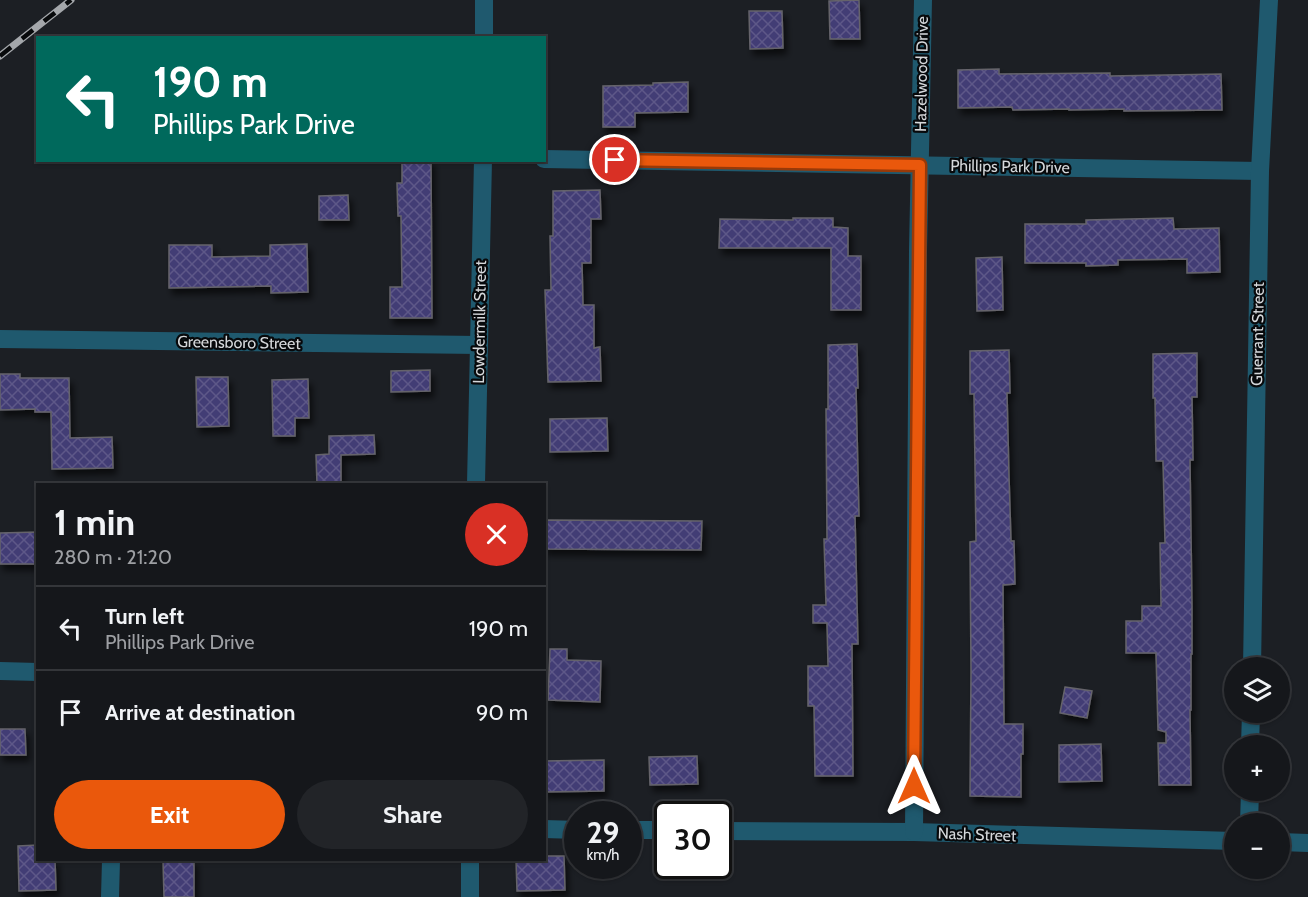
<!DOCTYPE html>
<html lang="en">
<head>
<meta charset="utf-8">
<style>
  :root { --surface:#15171b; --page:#222428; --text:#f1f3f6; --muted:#9d9fa3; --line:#34363a; --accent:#ea580c }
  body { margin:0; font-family:Cabin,sans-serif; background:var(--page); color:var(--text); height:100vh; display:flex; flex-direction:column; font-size:22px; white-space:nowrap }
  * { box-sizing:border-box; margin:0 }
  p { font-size:20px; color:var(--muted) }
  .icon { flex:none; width:33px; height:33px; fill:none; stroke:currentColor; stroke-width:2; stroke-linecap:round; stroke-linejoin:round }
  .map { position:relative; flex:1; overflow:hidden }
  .sheet { position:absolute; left:36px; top:483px; width:510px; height:378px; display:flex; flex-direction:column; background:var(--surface); border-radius:0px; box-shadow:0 2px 4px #0004,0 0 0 2px var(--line) }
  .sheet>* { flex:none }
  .top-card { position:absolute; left:36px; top:36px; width:510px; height:126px; border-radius:0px; box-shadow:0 2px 4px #0004,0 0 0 2px var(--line); background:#00695c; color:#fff; overflow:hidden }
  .controls { position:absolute; left:1224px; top:657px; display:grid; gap:12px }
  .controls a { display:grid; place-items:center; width:66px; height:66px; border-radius:50%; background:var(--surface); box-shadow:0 2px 4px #0004,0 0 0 2px var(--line); font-size:30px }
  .speed { position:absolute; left:564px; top:801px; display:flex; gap:12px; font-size:30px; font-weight:700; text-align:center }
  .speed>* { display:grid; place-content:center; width:78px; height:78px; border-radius:50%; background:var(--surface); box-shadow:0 2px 4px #0004,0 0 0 2px var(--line); line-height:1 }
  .speed small { font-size:15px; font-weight:400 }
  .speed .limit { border:3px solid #111; border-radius:9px; background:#fff; color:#111 }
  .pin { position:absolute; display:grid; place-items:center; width:51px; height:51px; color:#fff; margin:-26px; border:3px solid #fff; border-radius:50%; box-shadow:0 2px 6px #0007 }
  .me { position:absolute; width:66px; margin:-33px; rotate:0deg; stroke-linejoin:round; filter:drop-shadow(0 0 4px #0008) }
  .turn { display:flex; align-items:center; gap:21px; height:126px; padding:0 18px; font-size:27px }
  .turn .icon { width:78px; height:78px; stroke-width:2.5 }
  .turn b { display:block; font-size:42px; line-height:51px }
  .round { display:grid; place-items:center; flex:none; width:63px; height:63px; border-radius:32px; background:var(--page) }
  .head { display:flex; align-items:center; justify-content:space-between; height:102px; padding:0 18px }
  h1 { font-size:36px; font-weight:800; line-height:45px }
  .action { display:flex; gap:12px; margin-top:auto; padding:12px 18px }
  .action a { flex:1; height:69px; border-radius:36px; background:var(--accent); color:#fff; font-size:24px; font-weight:800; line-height:69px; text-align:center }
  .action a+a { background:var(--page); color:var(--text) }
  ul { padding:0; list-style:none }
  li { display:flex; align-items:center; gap:18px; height:84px; padding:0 18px; border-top:2px solid var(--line) }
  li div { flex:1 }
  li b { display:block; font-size:22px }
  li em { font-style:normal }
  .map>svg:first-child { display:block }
  .building { fill:url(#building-cross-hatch); stroke:#65646b; stroke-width:1.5; filter:url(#shadow) }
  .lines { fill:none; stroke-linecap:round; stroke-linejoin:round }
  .minor { stroke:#1f596e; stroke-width:18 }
  .rail-casing { stroke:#a4a7ab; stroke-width:7 }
  .rail { stroke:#07090b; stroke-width:4.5; stroke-dasharray:14; stroke-linecap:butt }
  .route-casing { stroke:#983908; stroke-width:15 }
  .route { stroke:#ea580c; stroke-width:10 }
  .labels { text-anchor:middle; stroke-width:4.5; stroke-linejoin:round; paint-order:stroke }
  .street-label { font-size:16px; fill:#d5d8db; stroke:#07090b }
</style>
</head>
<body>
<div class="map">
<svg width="1308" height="897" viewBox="0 0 1308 897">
  <defs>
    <pattern id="building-cross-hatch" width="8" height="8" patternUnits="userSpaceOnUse" patternTransform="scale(1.5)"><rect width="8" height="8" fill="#433d75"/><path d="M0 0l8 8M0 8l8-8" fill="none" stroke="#5d5888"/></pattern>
    <filter id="shadow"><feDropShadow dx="3.5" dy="6" stdDeviation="3" flood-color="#0009"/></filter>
  </defs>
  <rect width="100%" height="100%" fill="#1c1f24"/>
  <g class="building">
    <path d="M859,0l1,39h-30l-1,-38z"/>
    <path d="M749,11h33l1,37 -33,1z"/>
    <path d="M999,69v5l111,-1v3l111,-2 1,36 -98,1v-2l-55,1v-1l-56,1 -1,-3 -54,1v-38z"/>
    <path d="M688,82v30l-53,1v14h-32v-41l50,-1v-2z"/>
    <path d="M402,160h29l1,158h-42v-31h12l-1,-71h-3l-1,-33h5z"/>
    <path d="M600,190l1,29h-10v44h-9l1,42h11v43l6,-1 1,34 -53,1 -3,-92h6l-1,-54h3v-45z"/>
    <path d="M348,195l1,25h-30v-24z"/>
    <path d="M793,218h40v9l15,1v28h13v54h-30v-62h-112l1,-29 73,1z"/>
    <path d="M1173,218l1,11 45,-1 1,44 -33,1v-14l-69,1v5l-32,1v-3h-61v-39h61v-4z"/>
    <path d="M307,244l1,48 -37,1v-7l-102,2v-43h43v12l58,-1v-11z"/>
    <path d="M1002,257l1,53 -26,1 -1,-53z"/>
    <path d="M857,344l1,44h-2l3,128h-4l3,128h-6l1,132h-38l-1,-70h-6v-40h20l-1,-43h-14v-18h13l-2,-66h3l-1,-130h2v-64z"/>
    <path d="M1009,350l1,43h-3l2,83 2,65h3l1,43 -12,1 1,139h19v30h-2v43l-51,-1 1,-125 -1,-129 6,-1 -2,-147h-4v-43z"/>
    <path d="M1197,353v44h-5l1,63h-3l2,146v48h-1v56h-1l1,75h-32l-1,-42h8v-11l-8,-2 -2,-77h-30v-32h16v-15h19l-1,-63h5l-2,-82h-7l-1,-63h-2v-44z"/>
    <path d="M430,370v21l-39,1v-21z"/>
    <path d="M0,374h20v4h49l1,60 42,-1 1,31 -61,1 -1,-57h-16v-3l-35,1z"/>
    <path d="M196,377h32l1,49 -32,1z"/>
    <path d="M308,379l1,39h-14v18h-22l-1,-56z"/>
    <path d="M607,418l1,33 -58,1v-33z"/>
    <path d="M374,435l1,19 -34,1v29h-24l-1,-29 13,-1v-18z"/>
    <path d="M544,520l158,1 -1,29 -157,-1z"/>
    <path d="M38,532v32h-38v-31z"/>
    <path d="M550,649h17v11l34,1 -1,41 -52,-2z"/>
    <path d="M1065,687l27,4 -5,27 -27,-5z"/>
    <path d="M0,729h25l1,26h-26z"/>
    <path d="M1101,744l1,37 -43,1v-37z"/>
    <path d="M697,756l1,28 -48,1 -1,-28z"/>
    <path d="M604,760v31l-60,1v-31z"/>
    <path d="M38,845v15h17l1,30 -37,1 -1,-45z"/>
    <path d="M544,856h20l1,34 -48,1 -1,-31h28z"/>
    <path d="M163,860h31v37h-30z"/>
  </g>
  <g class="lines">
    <g class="minor">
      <path d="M484,38v-38"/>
      <path d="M544,159l716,12"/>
      <path d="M0,339l479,6"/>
      <path d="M476,484l7,-324"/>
      <path d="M1252,668l8,-497 9,-171"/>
      <path d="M0,671l38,1"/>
      <path d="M1250,746l1,-34"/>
      <path d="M1249,824l1,-34"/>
      <path d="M544,829l34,1"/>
      <path d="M628,830h40"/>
      <path d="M718,831l196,1 320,9"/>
      <path d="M914,832l4,-581 5,-251"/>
      <path d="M1280,842l28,1"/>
      <path d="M470,860v37"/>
      <path d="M110,897l1,-37"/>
    </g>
    <g class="rail-casing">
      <path id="rail" d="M0,56l71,-56"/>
    </g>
    <use href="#rail" class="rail"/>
  </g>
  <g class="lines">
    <g class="route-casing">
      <path id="route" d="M615,160l305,5 -6,621"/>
    </g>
    <use href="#route" class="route"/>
  </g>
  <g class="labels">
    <g class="street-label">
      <text transform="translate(921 74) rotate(-89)" y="6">Hazelwood Drive</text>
      <text transform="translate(1010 166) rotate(1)" y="6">Phillips Park Drive</text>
      <text transform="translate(479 322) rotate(-89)" y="6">Lowdermilk Street</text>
      <text transform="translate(1257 334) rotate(-89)" y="6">Guerrant Street</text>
      <text transform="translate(239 342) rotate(1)" y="6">Greensboro Street</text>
      <text transform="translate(977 834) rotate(2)" y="6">Nash Street</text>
    </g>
  </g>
</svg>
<div class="controls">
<a><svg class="icon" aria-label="layers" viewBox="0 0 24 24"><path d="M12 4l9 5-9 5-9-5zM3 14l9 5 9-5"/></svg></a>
<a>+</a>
<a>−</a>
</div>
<div class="speed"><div>29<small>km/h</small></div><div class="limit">30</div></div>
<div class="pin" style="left:615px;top:160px;background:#d93025"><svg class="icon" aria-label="arrive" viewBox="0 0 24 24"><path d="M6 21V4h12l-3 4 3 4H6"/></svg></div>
<svg class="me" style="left:914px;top:786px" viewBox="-20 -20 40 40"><path d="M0-17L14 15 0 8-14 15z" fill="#ea580c" stroke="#fff" stroke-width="4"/></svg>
<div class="top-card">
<div class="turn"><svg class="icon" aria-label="left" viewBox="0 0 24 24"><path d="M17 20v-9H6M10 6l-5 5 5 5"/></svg><div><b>190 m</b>Phillips Park Drive</div></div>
</div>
<section class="sheet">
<div class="head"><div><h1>1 min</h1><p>280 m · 21:20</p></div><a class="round" style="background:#d93025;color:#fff"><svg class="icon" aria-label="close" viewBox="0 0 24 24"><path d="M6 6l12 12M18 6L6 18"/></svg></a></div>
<ul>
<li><svg class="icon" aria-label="left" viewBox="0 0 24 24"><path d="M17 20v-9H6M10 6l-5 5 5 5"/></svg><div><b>Turn left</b><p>Phillips Park Drive</p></div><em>190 m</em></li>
<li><svg class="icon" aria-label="arrive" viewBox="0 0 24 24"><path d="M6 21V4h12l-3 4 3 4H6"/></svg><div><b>Arrive at destination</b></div><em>90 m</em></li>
</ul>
<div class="action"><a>Exit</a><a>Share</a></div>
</section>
</div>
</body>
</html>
